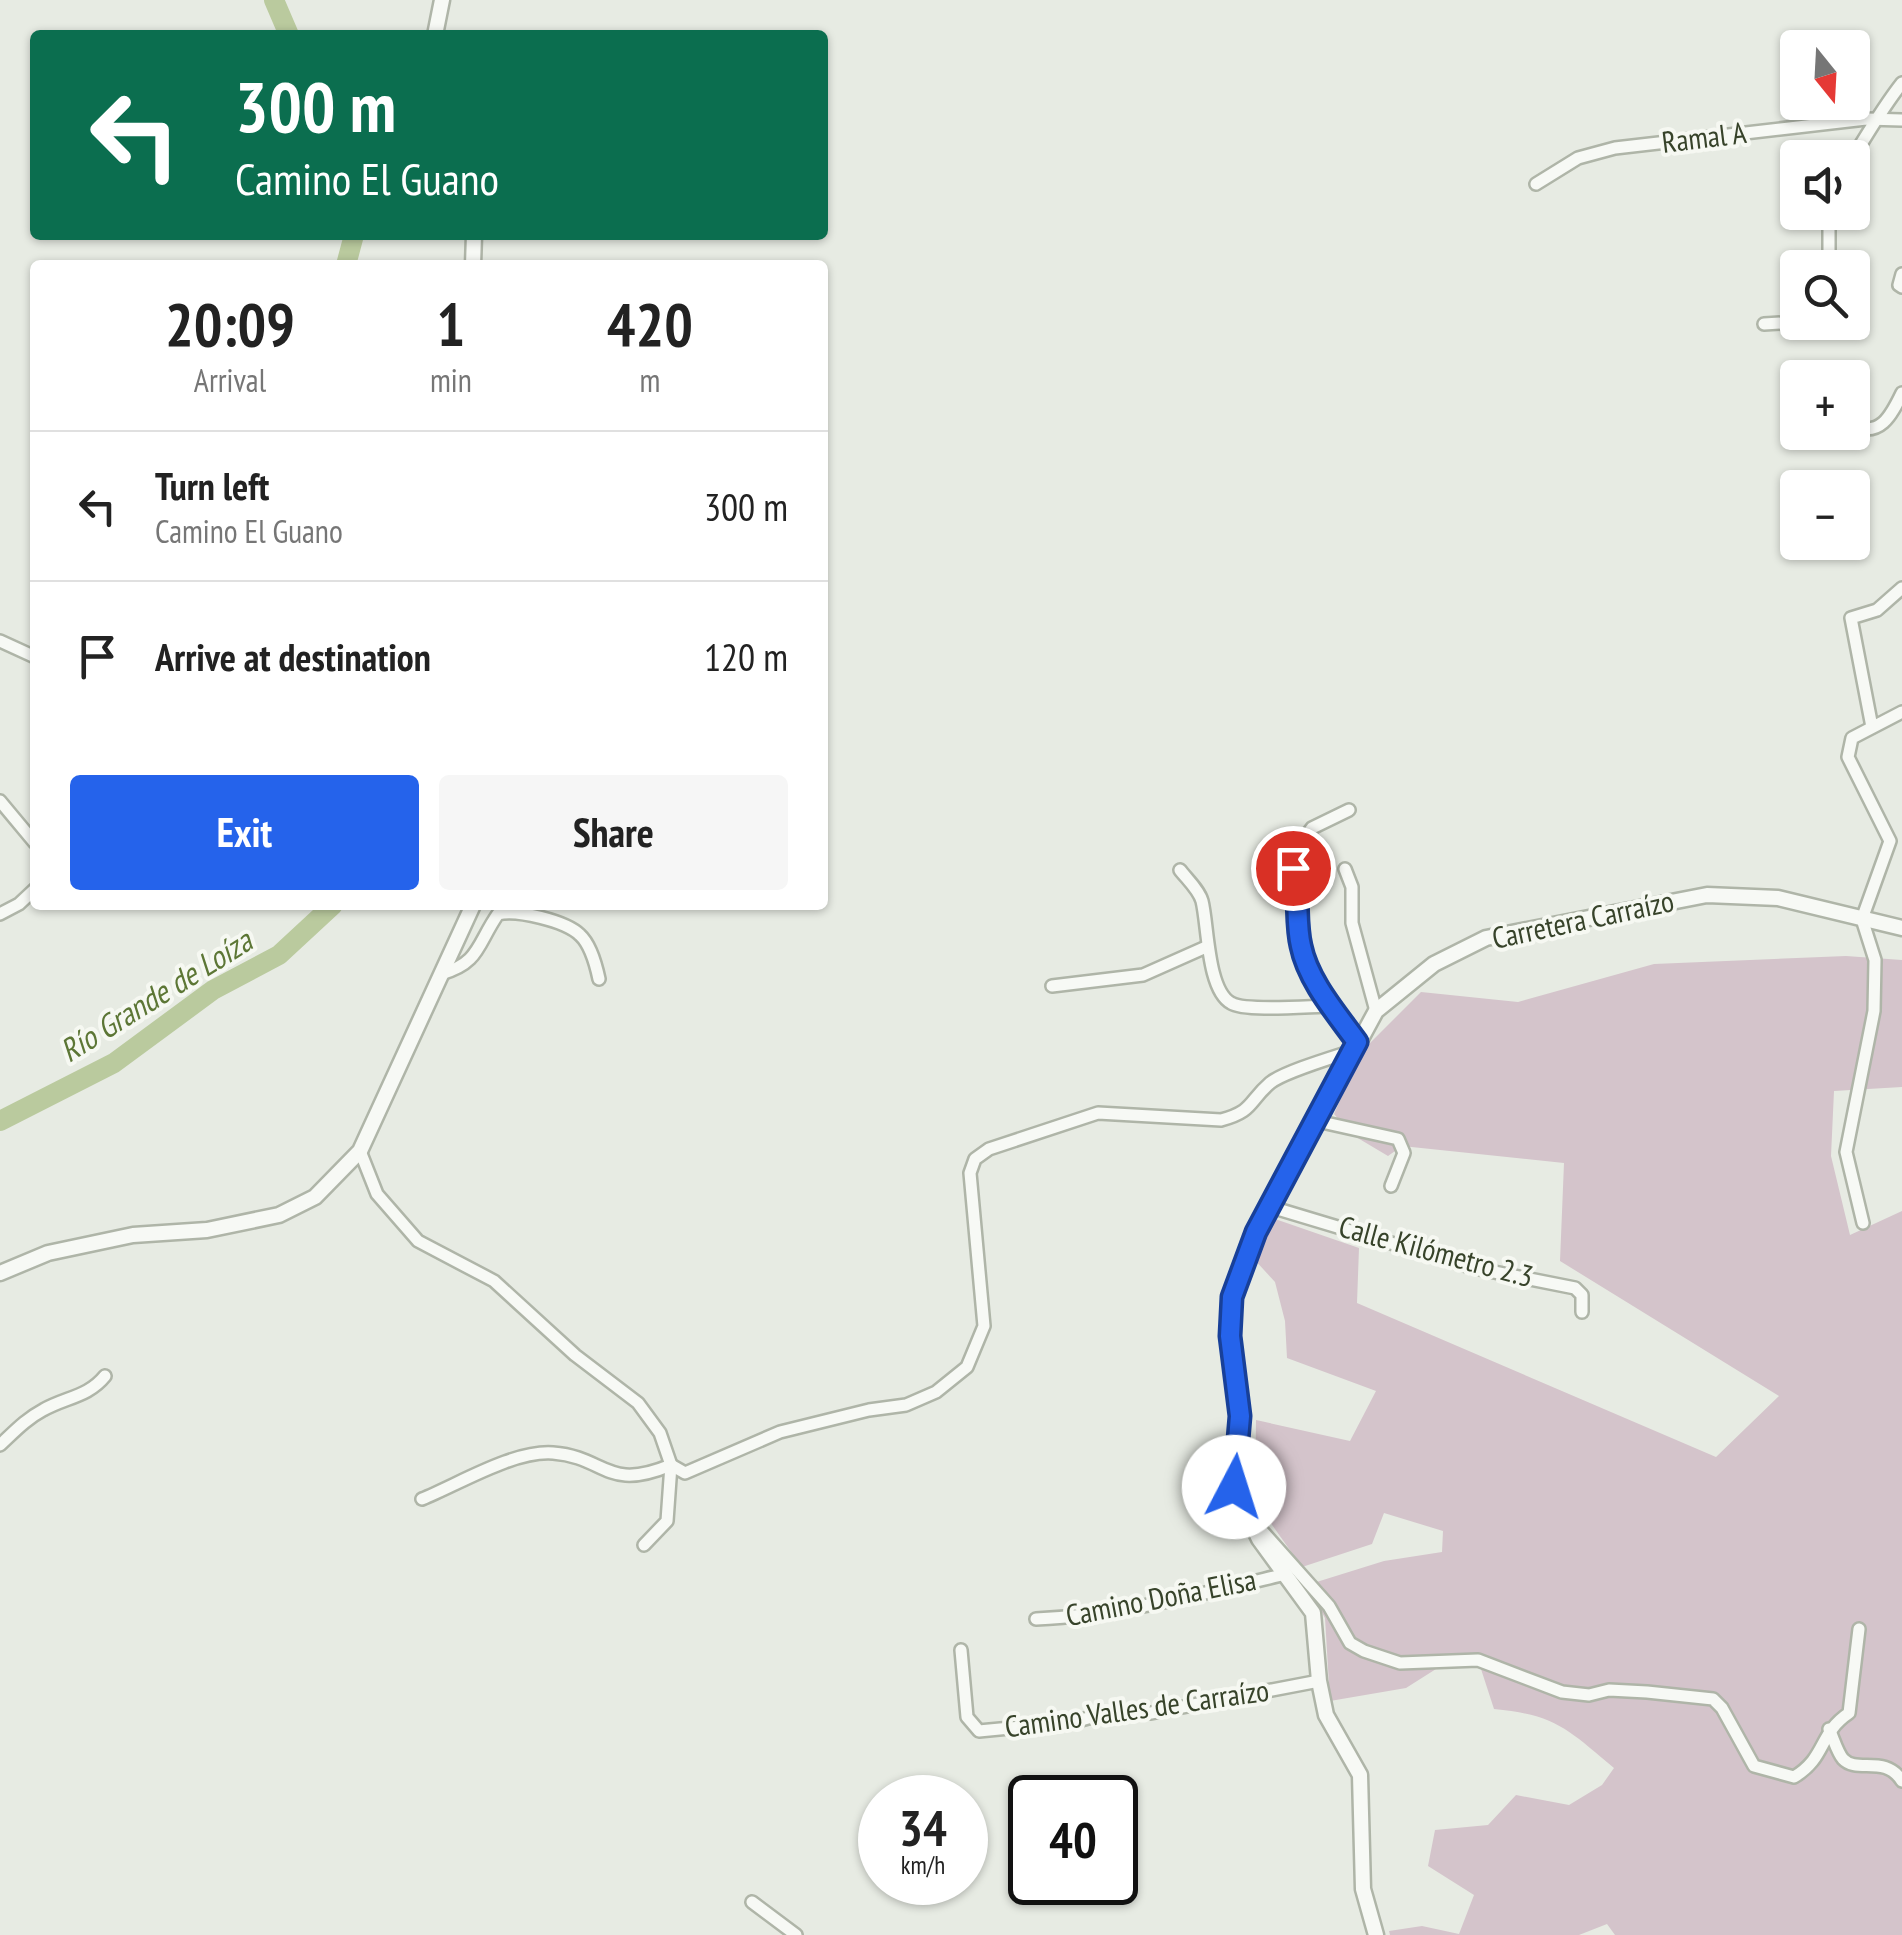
<!DOCTYPE html>
<html lang="en">
<head>
<meta charset="utf-8">
<style>
  :root { --surface:#fff; --page:#f6f6f6; --text:#222; --muted:#767676; --line:#e0e0e0; --accent:#2563eb }
  body { margin:0; font-family:"PT Sans Narrow",sans-serif; background:var(--page); color:var(--text); height:100vh; display:flex; flex-direction:column; font-size:38px; white-space:nowrap }
  * { box-sizing:border-box; margin:0 }
  p { font-size:32px; color:var(--muted) }
  .icon { flex:none; width:55px; height:55px; fill:none; stroke:currentColor; stroke-width:2; stroke-linecap:round; stroke-linejoin:round }
  .map { position:relative; flex:1; overflow:hidden }
  .sheet { position:absolute; left:30px; top:260px; width:798px; height:650px; display:flex; flex-direction:column; background:var(--surface); border-radius:10px; box-shadow:0 2px 8px #0004 }
  .sheet>* { flex:none }
  .top-card { position:absolute; left:30px; top:30px; width:798px; height:210px; border-radius:10px; box-shadow:0 2px 8px #0004; background:#0b6e4f; color:#fff; overflow:hidden }
  .needle { width:65px; rotate:162deg }
  .tools { position:absolute; left:1780px; top:30px; display:grid; gap:20px }
  .tools a { display:grid; place-items:center; width:90px; height:90px; border-radius:10px; background:var(--surface); box-shadow:0 2px 8px #0004; font-size:50px }
  .speed { position:absolute; left:858px; top:1775px; display:flex; gap:20px; font-size:50px; font-weight:700; text-align:center }
  .speed>* { display:grid; place-content:center; width:130px; height:130px; border-radius:50%; background:var(--surface); box-shadow:0 2px 8px #0004; line-height:1 }
  .speed small { font-size:25px; font-weight:400 }
  .speed .limit { border:5px solid #111; border-radius:15px; background:#fff; color:#111 }
  .pin { position:absolute; display:grid; place-items:center; width:85px; height:85px; color:#fff; margin:-42px; border:5px solid #fff; border-radius:50%; box-shadow:0 2px 10px #0007 }
  .me { position:absolute; width:110px; margin:-55px; rotate:5deg; stroke-linejoin:round; filter:drop-shadow(0 0 8px #0008) }
  .turn { display:flex; align-items:center; gap:35px; height:210px; padding:0 40px; font-size:45px }
  .turn .icon { width:130px; height:130px; stroke-width:2.5 }
  .turn b { display:block; font-size:70px; line-height:85px }
  .eta { display:flex; justify-content:space-evenly; align-items:center; height:170px; text-align:center }
  .eta b { font-size:60px; font-weight:600; line-height:70px }
  .cta { display:flex; gap:20px; margin-top:auto; padding:20px 40px }
  .cta a { flex:1; height:115px; border-radius:10px; background:var(--accent); color:#fff; font-size:40px; font-weight:600; line-height:115px; text-align:center }
  .cta a+a { background:var(--page); color:var(--text) }
  ul { padding:0; list-style:none }
  li { display:flex; align-items:center; gap:30px; height:150px; padding:0 40px; border-top:2px solid var(--line) }
  li div { flex:1 }
  li b { display:block; font-size:38px }
  li em { font-style:normal }
  .map>svg:first-child { display:block }
  .green { fill:#d4c4cb }
  .lines { fill:none; stroke-linecap:round; stroke-linejoin:round }
  .river { stroke:#baca9e; stroke-width:20 }
  .minor-casing { stroke:#afb5a8; stroke-width:16 }
  .tertiary-casing { stroke:#afb5a8; stroke-width:19 }
  .minor { stroke:#f7f9f5; stroke-width:11 }
  .tertiary { stroke:#f7f9f5; stroke-width:14 }
  .route-casing { stroke:#184099; stroke-width:25 }
  .route { stroke:#2563eb; stroke-width:18 }
  .labels { text-anchor:middle; stroke-width:8; stroke-linejoin:round; paint-order:stroke }
  .street-label { font-size:30px; fill:#37432a; stroke:#f6f8f2 }
  .water-label { font-size:32px; font-style:italic; fill:#5c7635; stroke:#f6f8f2 }
</style>
</head>
<body>
<div class="map">
<svg width="1902" height="1935" viewBox="0 0 1902 1935">
  <rect width="100%" height="100%" fill="#e7ebe3"/>
  <path class="green" d="M1846,956l56,4v127l-68,4 -3,65 19,79 52,-24v724h-287l-8,-11 -28,11h-189l-1,-4 33,-5 37,8 15,-39 -46,-29 7,-36 53,-5 28,-30 53,10 33,-20 12,-17c-46,-38 -57,-53 -120,-59l-14,-43 -25,-9 -49,31 -76,13 -5,-83 -18,-33 77,-24 58,-9 1,-21 -59,-18 -12,31 -70,23 -47,-66 1,-81 94,21 26,-50 -89,-33 -2,-37 -10,-39 -22,-24 16,-41 90,31 -2,55 359,154 63,-61 -219,-135 4,-98 -162,-17 -14,10 -37,-22 -17,-20 27,-62 60,-60 97,10 136,-38z"/>
  <g class="lines">
    <g class="river">
      <path d="M274,0l15,35"/>
      <path d="M346,265l8,-30"/>
      <path d="M0,1121l114,-58 99,-73 66,-35 54,-50"/>
    </g>
    <g class="minor-casing">
      <g id="minor">
        <path d="M1852,159c16,-26 31,-52 50,-76"/>
        <path d="M1536,184l42,-26 37,-10 251,-29 36,1"/>
        <path d="M1829,212v56"/>
        <path d="M1902,274l-3,11 3,2"/>
        <path d="M1764,324l34,-2"/>
        <path d="M1852,425c28,13 39,-9 50,-32"/>
        <path d="M0,641l35,16"/>
        <path d="M1872,727l-21,-109 26,-8 25,-22"/>
        <path d="M0,801l35,42"/>
        <path d="M1349,810l-37,18 -19,26v14l5,20 2,55 5,18 52,81"/>
        <path d="M1345,869l7,18v36l24,88"/>
        <path d="M1180,870c7,9 19,20 22,31 6,23 5,89 29,102 14,9 80,3 100,3"/>
        <path d="M0,914l19,-10 16,-15"/>
        <path d="M441,974c39,-11 36,-30 57,-60 18,-5 68,7 82,21 11,10 16,30 19,44"/>
        <path d="M1052,986l91,-11 63,-28"/>
        <path d="M1317,1121l81,18 6,14 -13,33"/>
        <path d="M360,1151l17,43 41,47 76,40 81,74 63,48 22,30 11,32 -4,56 -23,24"/>
        <path d="M1271,1207l203,61 101,20 7,7v17"/>
        <path d="M1863,1223l-17,-71 28,-141 1,-51 -13,-41 28,-78 -42,-84 4,-19 50,-26"/>
        <path d="M0,1445c14,-13 26,-26 43,-35 23,-13 45,-13 62,-34"/>
        <path d="M671,1465l14,8 95,-41 89,-22 37,-5 30,-13 31,-25 17,-41 -14,-153 5,-14 14,-10 109,-36 123,7c33,-9 27,-18 49,-37 13,-11 64,-26 82,-32"/>
        <path d="M422,1499c37,-15 92,-49 131,-46 53,4 53,39 118,12"/>
        <path d="M1255,1523l74,83 21,37 14,8 36,12 78,-3 84,32 27,3 20,-5 38,2 66,7 9,9 32,58 40,11c33,-20 24,-43 55,-64l10,-84"/>
        <path d="M1036,1619c85,-4 166,-25 250,-45"/>
        <path d="M961,1650l6,67 12,14 95,-9 32,-9h45l168,-32"/>
        <path d="M1829,1729c4,8 8,23 14,30 14,15 42,-5 59,22"/>
        <path d="M752,1902l44,33"/>
      </g>
    </g>
    <g class="tertiary-casing">
      <g id="tertiary">
        <path d="M435,35l7,-35"/>
        <path d="M473,265l1,-30"/>
        <path d="M0,1273l48,-20 85,-18 74,-5 72,-15 36,-18 45,-46 113,-246"/>
        <path d="M1376,1935l-13,-46 -3,-114 -34,-60 -7,-34 -6,-68 -54,-74 -25,-52 6,-71 -10,-80 2,-39 24,-64 120,-222 58,-47 52,-26 221,-43 71,3 124,30"/>
      </g>
    </g>
    <use href="#minor" class="minor"/>
    <use href="#tertiary" class="tertiary"/>
  </g>
  <g class="lines">
    <g class="route-casing">
      <path id="route" d="M1234,1487l6,-71 -10,-80 2,-39 24,-65 101,-190c-20,-28 -49,-61 -56,-96 -6,-25 -1,-52 -8,-78"/>
    </g>
    <use href="#route" class="route"/>
  </g>
  <g class="labels">
    <g class="street-label">
      <text transform="translate(1704 138) rotate(-7)" y="10">Ramal A</text>
      <text transform="translate(1583 920) rotate(-12)" y="10">Carretera Carraízo</text>
      <text transform="translate(1436 1252) rotate(15)" y="10">Calle Kilómetro 2.3</text>
      <text transform="translate(1161 1598) rotate(-11)" y="10">Camino Doña Elisa</text>
      <text transform="translate(1137 1709) rotate(-8)" y="10">Camino Valles de Carraízo</text>
    </g>
    <g class="water-label">
      <text transform="translate(156 996) rotate(-32)" y="11">Río Grande de Loíza</text>
    </g>
  </g>
</svg>
<div class="tools">
<a><svg class="needle" viewBox="-14 -14 28 28"><path d="M0-13l5 13h-10z" fill="#e53935"/><path d="M0 13l5-13h-10z" fill="#767676"/></svg></a>
<a><svg class="icon" aria-label="sound" viewBox="0 0 24 24"><path d="M4 9h4l5-4v14l-5-4H4zM17 9q2 3 0 6"/></svg></a>
<a><svg class="icon" aria-label="search" viewBox="0 0 24 24"><circle cx="10" cy="10" r="6"/><path d="M15 15l6 6"/></svg></a>
<a>+</a>
<a>−</a>
</div>
<div class="speed"><div>34<small>km/h</small></div><div class="limit">40</div></div>
<div class="pin" style="left:1293px;top:868px;background:#d93025"><svg class="icon" aria-label="arrive" viewBox="0 0 24 24"><path d="M6 21V4h12l-3 4 3 4H6"/></svg></div>
<svg class="me" style="left:1234px;top:1487px" viewBox="-20 -20 40 40"><circle r="19" fill="#fff"/><path d="M0-13L10 11 0 6-10 11z" fill="#2563eb"/></svg>
<div class="top-card">
<div class="turn"><svg class="icon" aria-label="left" viewBox="0 0 24 24"><path d="M17 20v-9H6M10 6l-5 5 5 5"/></svg><div><b>300 m</b>Camino El Guano</div></div>
</div>
<section class="sheet">
<div class="eta">
<div><b>20:09</b><p>Arrival</p></div>
<div><b>1</b><p>min</p></div>
<div><b>420</b><p>m</p></div>
</div>
<ul>
<li><svg class="icon" aria-label="left" viewBox="0 0 24 24"><path d="M17 20v-9H6M10 6l-5 5 5 5"/></svg><div><b>Turn left</b><p>Camino El Guano</p></div><em>300 m</em></li>
<li><svg class="icon" aria-label="arrive" viewBox="0 0 24 24"><path d="M6 21V4h12l-3 4 3 4H6"/></svg><div><b>Arrive at destination</b></div><em>120 m</em></li>
</ul>
<div class="cta"><a>Exit</a><a>Share</a></div>
</section>
</div>
</body>
</html>
